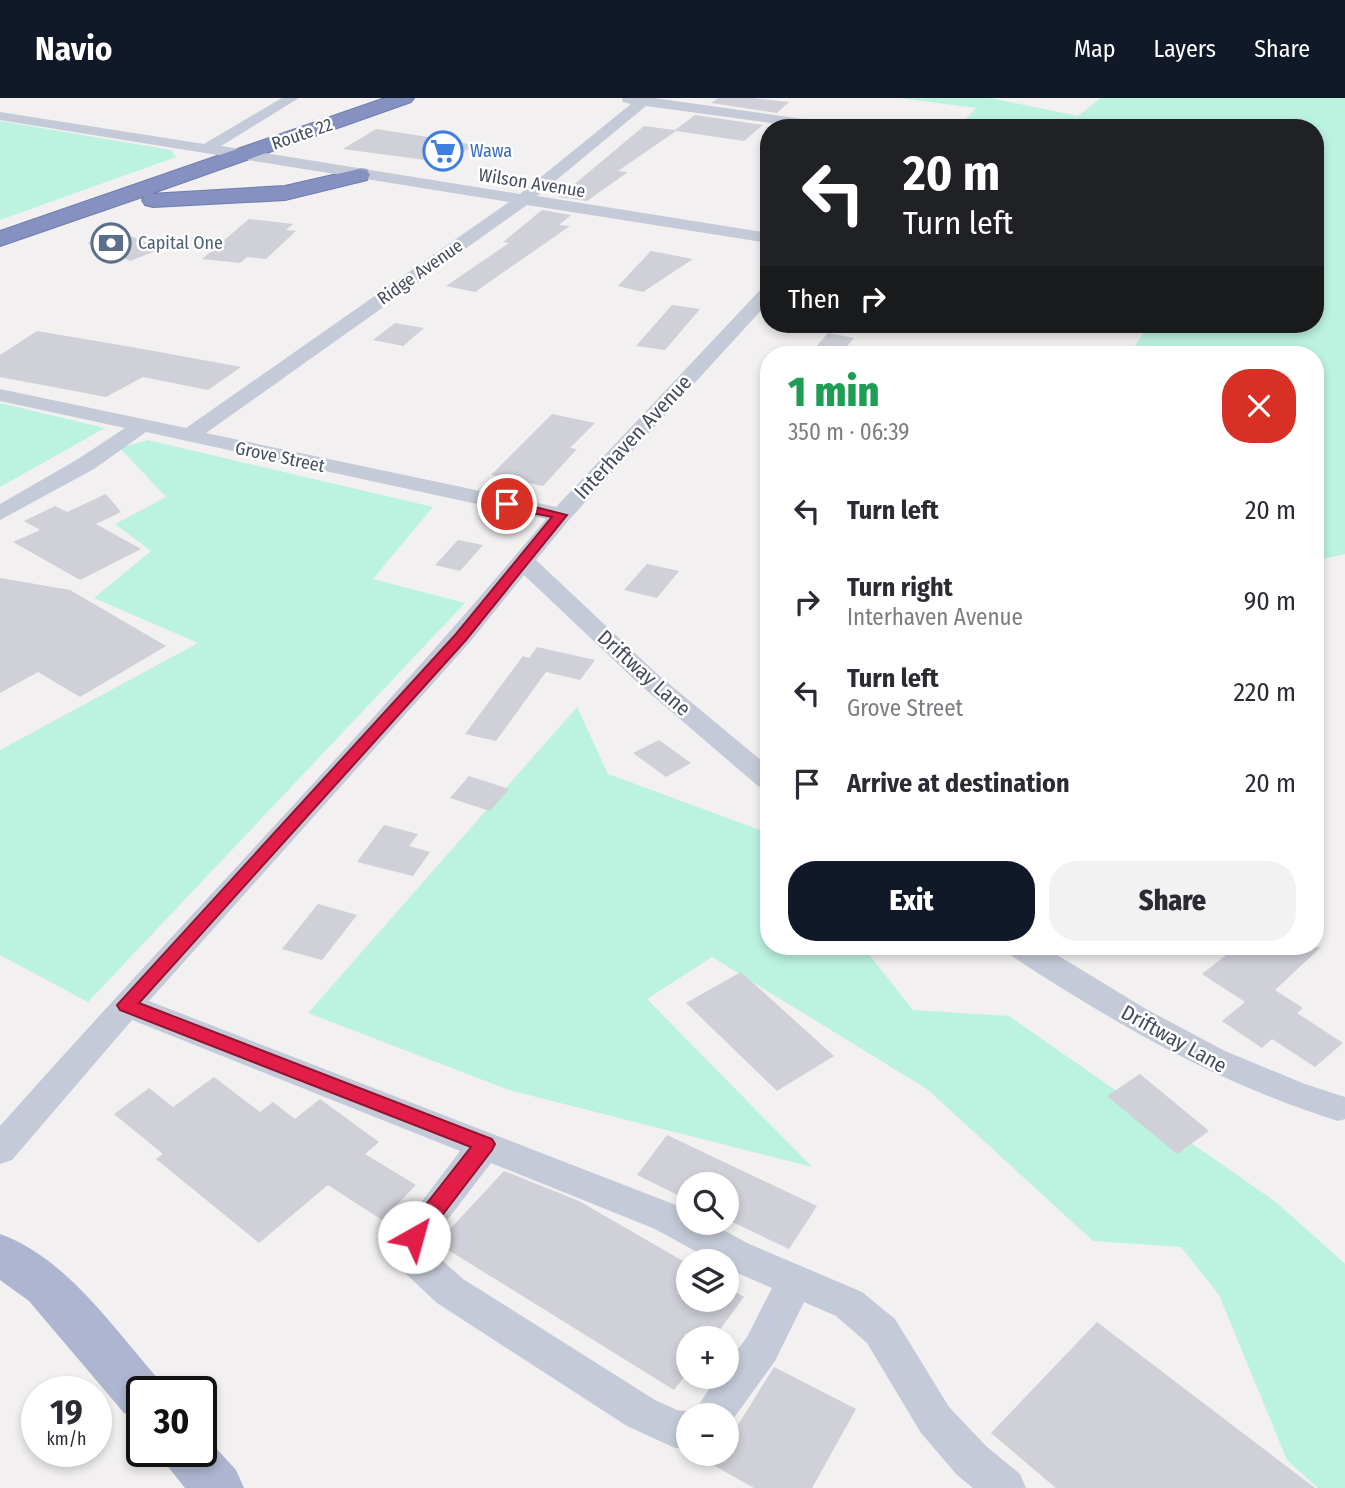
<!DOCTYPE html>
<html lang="en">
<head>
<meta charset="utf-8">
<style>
  :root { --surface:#fff; --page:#f2f2f3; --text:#2b2b33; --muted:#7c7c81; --accent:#111827 }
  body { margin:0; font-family:"Fira Sans Condensed",sans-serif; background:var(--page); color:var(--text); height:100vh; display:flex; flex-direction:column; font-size:26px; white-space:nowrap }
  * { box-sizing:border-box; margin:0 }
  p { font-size:23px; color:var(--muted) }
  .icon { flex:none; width:38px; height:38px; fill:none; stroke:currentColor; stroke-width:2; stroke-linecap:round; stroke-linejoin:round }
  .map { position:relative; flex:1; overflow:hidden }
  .panel { position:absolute; left:760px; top:248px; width:564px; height:609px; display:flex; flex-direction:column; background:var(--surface); border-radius:28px; box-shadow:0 4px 10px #0003 }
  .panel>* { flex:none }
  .hud { position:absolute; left:760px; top:21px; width:564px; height:214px; border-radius:28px; box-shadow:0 4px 10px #0003; background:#202124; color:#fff; overflow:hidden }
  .buttons { position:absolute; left:676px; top:1074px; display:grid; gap:14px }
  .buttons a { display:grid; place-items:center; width:63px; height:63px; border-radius:50%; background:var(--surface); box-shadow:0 4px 10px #0003; font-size:35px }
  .speed { position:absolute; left:21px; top:1278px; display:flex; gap:14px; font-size:35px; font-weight:700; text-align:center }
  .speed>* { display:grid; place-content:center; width:91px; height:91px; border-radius:50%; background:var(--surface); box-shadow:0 4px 10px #0003; line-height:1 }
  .speed small { font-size:18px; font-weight:400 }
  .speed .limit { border:4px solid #111; border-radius:10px; background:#fff; color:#111 }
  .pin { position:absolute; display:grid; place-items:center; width:60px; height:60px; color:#fff; margin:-30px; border:4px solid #fff; border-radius:50%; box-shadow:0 2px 7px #0007 }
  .me { position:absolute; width:77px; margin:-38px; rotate:38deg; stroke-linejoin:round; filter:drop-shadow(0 0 5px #0008) }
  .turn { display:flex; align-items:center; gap:24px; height:147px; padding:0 28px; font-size:32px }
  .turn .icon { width:91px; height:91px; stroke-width:2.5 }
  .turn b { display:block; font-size:49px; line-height:60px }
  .then { display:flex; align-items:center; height:66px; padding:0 28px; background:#0003; gap:14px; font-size:26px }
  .round { display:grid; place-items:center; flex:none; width:74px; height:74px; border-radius:28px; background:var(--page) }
  .summary { display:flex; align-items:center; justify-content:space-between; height:119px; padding:0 28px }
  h1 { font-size:42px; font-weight:800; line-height:52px; color:#1e9e55 }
  .primary-button { display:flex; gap:14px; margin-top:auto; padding:14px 28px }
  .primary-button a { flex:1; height:80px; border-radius:28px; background:var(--accent); color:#fff; font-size:28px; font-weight:800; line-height:80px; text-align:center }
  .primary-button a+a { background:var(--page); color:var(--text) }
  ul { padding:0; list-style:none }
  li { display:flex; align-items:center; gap:21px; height:91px; padding:0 28px }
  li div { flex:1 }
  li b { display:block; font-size:26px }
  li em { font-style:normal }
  header { display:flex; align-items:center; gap:42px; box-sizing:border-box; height:98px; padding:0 35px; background:var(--accent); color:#fff }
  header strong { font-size:33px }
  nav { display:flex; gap:38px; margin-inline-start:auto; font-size:24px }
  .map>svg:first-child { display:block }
  .green { fill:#bcf2e0 }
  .building { fill:#cfd0d8 }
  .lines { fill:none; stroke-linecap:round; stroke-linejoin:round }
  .highway-casing { stroke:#707cad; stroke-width:2 }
  .minor { fill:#c5cad8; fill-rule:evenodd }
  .major { fill:#aeb5d0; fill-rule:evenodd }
  .highway { fill:#8591c1; fill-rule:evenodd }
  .route { fill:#e11d48; stroke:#92132f; stroke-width:2 }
  .labels { text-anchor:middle; stroke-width:5; stroke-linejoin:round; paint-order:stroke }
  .far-street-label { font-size:18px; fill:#464c5e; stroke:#fff }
  .far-shop-label { font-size:18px; fill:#366cbe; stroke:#fff; text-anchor:start }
  .far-service-label { font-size:18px; fill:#4e5e75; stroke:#fff; text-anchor:start }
  .street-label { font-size:21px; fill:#464c5e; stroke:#fff }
</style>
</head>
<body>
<header>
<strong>Navio</strong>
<nav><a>Map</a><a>Layers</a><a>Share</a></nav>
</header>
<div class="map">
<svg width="1345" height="1390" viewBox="0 0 1345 1390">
  <rect width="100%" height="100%" fill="#f2f0f0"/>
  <g class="green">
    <path d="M899,0h91l88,18 23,-18h244v456l-31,7v-206h-226l44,-4 17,-27h165v-196h-356l18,-20z"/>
    <path d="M0,23l171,29 5,7 -176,63z"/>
    <path d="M0,305l105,25 -105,59z"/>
    <path d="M148,342l285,67 -60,72 92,24 -377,399 -88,-47v-205l198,-107 -104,-45 57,-47 -36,-27 51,-27 -46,-49z"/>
    <path d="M577,609l31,67 160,59v114h95l50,63 96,6 267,186 69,62v224h-27l-31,-28 -68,-165 -38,-48 -88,-6 -166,-152 -215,-132 -65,42 165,168 -303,-77 -201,-77z"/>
  </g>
  <g class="building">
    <path d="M718,0h35l36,4 -12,11 -66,-10z"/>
    <path d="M695,17l68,10 -19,16 -68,-10 -58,40 10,1 -41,29 -28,-4 85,-71 31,4z"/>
    <path d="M376,31l46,7 52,9 -26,18 -105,-14z"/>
    <path d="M542,112l29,5 -12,10 11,1 -95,66 -29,-6 63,-43 -6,-1z"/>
    <path d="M249,121l44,5 -7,6 10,1 -30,28 -19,-2 -7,6 -38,-4z"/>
    <path d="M119,133l42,18 -31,12 -43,-18z"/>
    <path d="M651,153l42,8 -50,33 -25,-6z"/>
    <path d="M672,207l28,4 -35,41 -29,-4z"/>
    <path d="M395,225l29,5 -21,18 -30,-6z"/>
    <path d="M37,233l106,18 98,18 -33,23 -65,-13 -37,20 -106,-20v-22z"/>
    <path d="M828,235l26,5 -14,17h-31z"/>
    <path d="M552,316l43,9 -25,25 7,1 -34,37 -52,-11z"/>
    <path d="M106,396l15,18 -25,12 45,25 -61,31 -67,-38 27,-12 -16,-9 31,-15 12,6z"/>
    <path d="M458,442l25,5 -23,26 -25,-6z"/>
    <path d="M647,466l32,7 -22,27 -33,-8z"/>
    <path d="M0,480l70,12 96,56 -86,51 -42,-25 -38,21z"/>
    <path d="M537,549l58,13 -15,20 -34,-8 -50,69 -31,-7 58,-78 6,2z"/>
    <path d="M659,642l32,23 -25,14 -33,-24z"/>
    <path d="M469,678l40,13 -19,22 -40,-13z"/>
    <path d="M384,727l34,9 -9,12 21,6 -17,24 -56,-14z"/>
    <path d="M318,806l39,11 -35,45 -40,-11z"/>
    <path d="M1236,849h85l-46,43 28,18 -6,5 46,30 -28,24 -43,-28 -10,9 -40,-27 23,-19 -43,-28z"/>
    <path d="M741,874l93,84 -57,35 -91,-88z"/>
    <path d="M1140,976l69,57 -32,23 -70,-58z"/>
    <path d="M214,979l46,35 13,-10 22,17 25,-20 59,43 -14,12 51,31 -34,35 -54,-35 -69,58 -103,-84 7,-5 -49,-40 35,-26 24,19z"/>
    <path d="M667,1037l150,71 -28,43 -63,-30v-34h-38v15l-51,-25z"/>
    <path d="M504,1073l75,30 109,63v36h38v-14l18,11 -31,42h-25v33l-14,18 -237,-147z"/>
    <path d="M1097,1224l218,166h-259l-65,-55z"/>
    <path d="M774,1269l82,42 -44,79h-58l-41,-23 7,-11h6v-10z"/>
  </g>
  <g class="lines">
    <g class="highway-casing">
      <path id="highway" d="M385,0h29l-3,4 -261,92 135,-8 74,-17 8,1 3,5 -3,5 -82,20 -132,7 -8,-2 -3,-5 3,-4 -145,50v-15z"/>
    </g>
    <g class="minor">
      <path d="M282,0h17l-78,48 299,48 111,-90 -8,-2 -1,-4h32l192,27 2,3h-41l-161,-22 -109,90 231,37v10l-241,-38 -321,228 350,74 206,-219 6,-1v16l-199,217 -33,40 120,113 112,93v23l-10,-3 -120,-103 -114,-108 -54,67 -321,359 532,206 7,4v12h23l36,20 115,49 33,27 54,88 38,40 33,27 6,14h-53l-16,-13 -36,-42 -54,-90 -31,-27 -32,-14 -29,59 -49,68v-13h-38v32h-13l-48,-22 -190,-123 -33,-31 -9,-35 65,-86 -328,-131 -120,140 -12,4v-38c181,-204 372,-398 546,-607l-400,-87 -52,37 -94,51v-16l78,-45 47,-31 -125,-27v-12l186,39 323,-226 -509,-82v-8l204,32zM491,1065l164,66 60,33h11v6l46,20 -25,49 -21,28v12h-9l-23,35 -17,-2 -22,-10 -192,-121 -29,-26 -2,-13z"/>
      <path d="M1006,849h38l102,62 79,42 80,33 40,13v22l-7,2c-124,-39 -220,-96 -328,-166z"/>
    </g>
    <g class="major">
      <path d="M0,1136c67,24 114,95 160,147l4,10h-22v29l-18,-7 -95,-112 -29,-21z"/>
      <path d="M201,1334l35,38 8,18h-59l-16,-20 -8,-17h40z"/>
    </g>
    <use href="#highway" class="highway"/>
  </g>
  <path class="route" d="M507,402l60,15 -101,125 -327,363 353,136 3,5 -3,6 -71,93 -7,2 -8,-2 -3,-6 3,-7 65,-83 -351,-137 -3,-5 339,-371 96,-117 -50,-10v-6z"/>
  <defs>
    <g id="supermarket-ring" transform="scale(2.0125)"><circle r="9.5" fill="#fff" stroke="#3f7fe0" stroke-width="1.5"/><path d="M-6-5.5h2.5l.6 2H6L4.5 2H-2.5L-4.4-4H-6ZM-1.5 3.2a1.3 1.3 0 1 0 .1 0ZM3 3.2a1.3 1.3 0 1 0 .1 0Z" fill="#3f7fe0"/></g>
    <g id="bank-ring" transform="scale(2.0125)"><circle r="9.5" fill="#fff" stroke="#5c6f8a" stroke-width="1.5"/><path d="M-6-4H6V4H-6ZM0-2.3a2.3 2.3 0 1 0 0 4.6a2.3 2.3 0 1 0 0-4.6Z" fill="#5c6f8a"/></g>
  </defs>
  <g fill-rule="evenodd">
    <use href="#supermarket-ring" x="443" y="53"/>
    <use href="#bank-ring" x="111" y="145"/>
  </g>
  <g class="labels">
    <g class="far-street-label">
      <text transform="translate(302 36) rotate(-19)" y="6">Route 22</text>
      <text transform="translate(532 85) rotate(9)" y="6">Wilson Avenue</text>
      <text transform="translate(420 174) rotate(-35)" y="6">Ridge Avenue</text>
      <text transform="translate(280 359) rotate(12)" y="6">Grove Street</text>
    </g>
    <g class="far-shop-label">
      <text x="470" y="59">Wawa</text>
    </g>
    <g class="far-service-label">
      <text x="138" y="151">Capital One</text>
    </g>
    <g class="street-label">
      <text transform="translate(633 339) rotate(-47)" y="7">Interhaven Avenue</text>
      <text transform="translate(644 575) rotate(42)" y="7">Driftway Lane</text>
      <text transform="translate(1174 941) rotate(29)" y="7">Driftway Lane</text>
    </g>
  </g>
</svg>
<div class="buttons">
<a><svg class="icon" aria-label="search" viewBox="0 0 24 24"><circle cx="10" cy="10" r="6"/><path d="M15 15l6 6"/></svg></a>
<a><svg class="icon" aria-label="layers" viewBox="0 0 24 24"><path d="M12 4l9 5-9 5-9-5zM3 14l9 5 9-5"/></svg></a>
<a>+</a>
<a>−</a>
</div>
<div class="speed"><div>19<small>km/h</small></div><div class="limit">30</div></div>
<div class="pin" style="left:507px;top:406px;background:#d93025"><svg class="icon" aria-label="arrive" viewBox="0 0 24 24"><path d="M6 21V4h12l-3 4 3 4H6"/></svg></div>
<svg class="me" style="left:414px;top:1139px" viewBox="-20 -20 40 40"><circle r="19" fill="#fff"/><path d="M0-13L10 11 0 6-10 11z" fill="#e11d48"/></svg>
<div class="hud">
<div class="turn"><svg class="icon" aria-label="left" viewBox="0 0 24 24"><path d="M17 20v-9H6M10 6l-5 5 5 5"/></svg><div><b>20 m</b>Turn left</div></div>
<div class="then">Then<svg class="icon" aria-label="right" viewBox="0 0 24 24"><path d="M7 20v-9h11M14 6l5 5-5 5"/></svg></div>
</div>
<section class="panel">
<div class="summary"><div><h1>1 min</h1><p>350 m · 06:39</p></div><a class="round" style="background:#d93025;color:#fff"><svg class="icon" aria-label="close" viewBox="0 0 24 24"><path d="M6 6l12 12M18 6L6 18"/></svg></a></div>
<ul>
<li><svg class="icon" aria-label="left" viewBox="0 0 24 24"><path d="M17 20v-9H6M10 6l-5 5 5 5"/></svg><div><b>Turn left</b></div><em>20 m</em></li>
<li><svg class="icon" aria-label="right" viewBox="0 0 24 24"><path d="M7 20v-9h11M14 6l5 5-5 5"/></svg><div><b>Turn right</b><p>Interhaven Avenue</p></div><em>90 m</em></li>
<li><svg class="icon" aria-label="left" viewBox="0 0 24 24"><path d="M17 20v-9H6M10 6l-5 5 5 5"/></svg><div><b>Turn left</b><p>Grove Street</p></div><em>220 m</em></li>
<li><svg class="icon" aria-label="arrive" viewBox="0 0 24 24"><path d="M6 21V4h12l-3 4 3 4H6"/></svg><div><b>Arrive at destination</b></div><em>20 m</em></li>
</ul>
<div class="primary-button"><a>Exit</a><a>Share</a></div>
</section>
</div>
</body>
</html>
